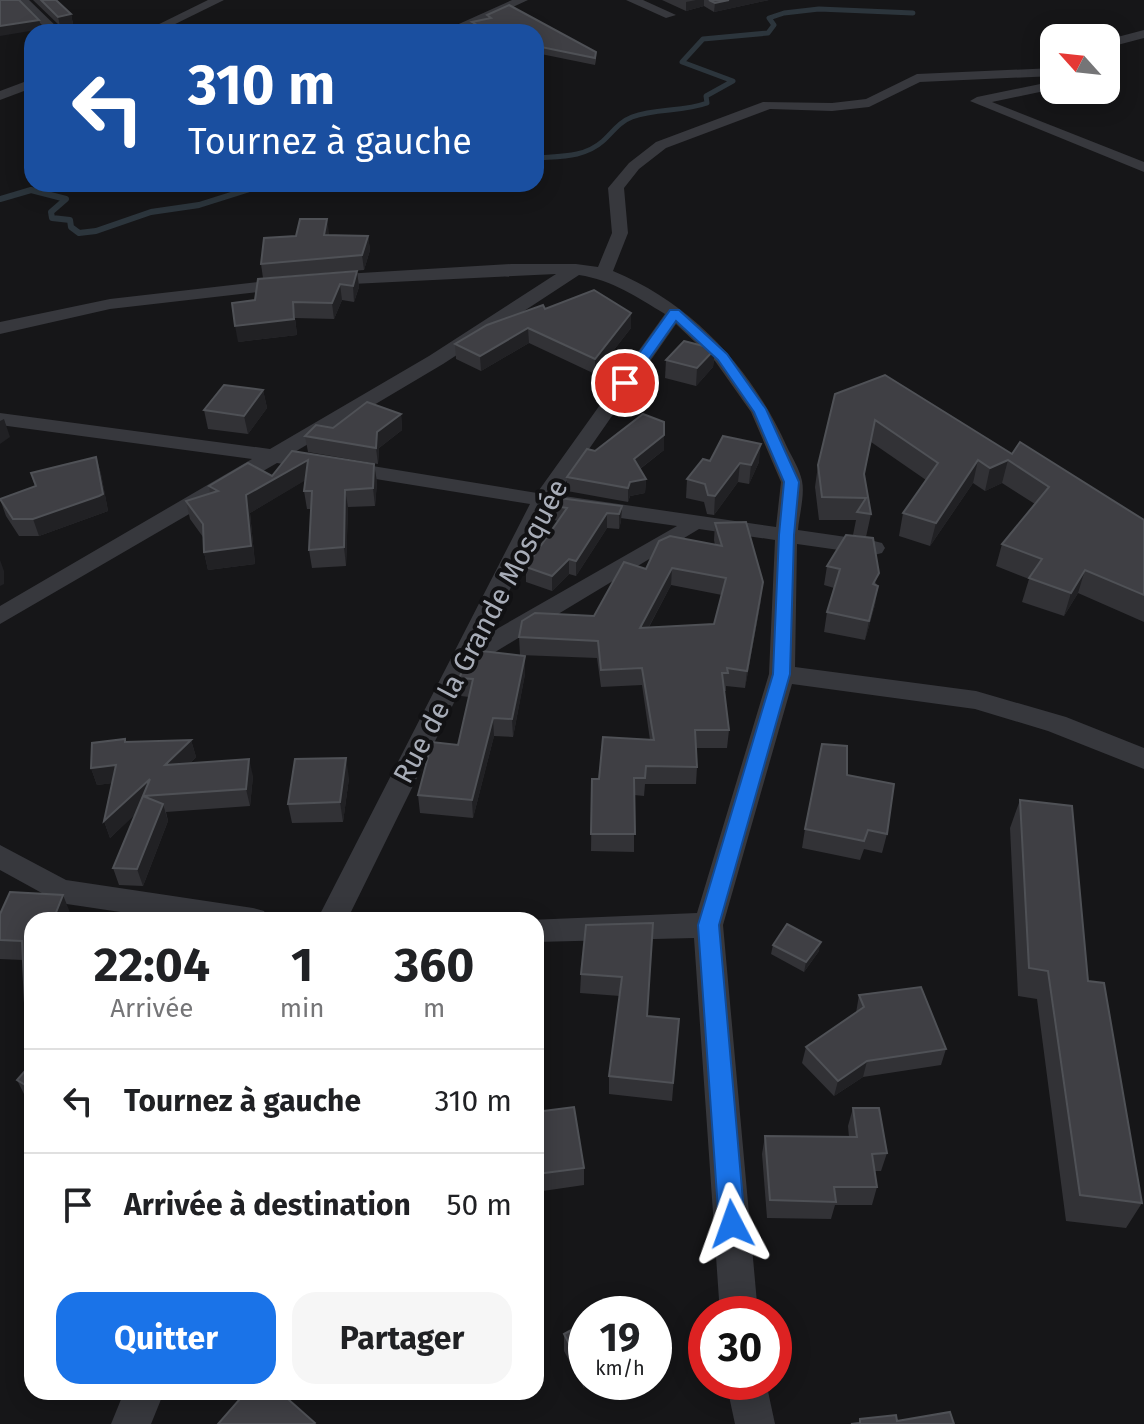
<!DOCTYPE html>
<html lang="fr">
<head>
<meta charset="utf-8">
<style>
  :root { --surface:#fff; --page:#f6f6f6; --text:#202124; --muted:#757577; --line:#e0e0e0; --accent:#1a73e8 }
  body { margin:0; font-family:"Fira Sans",sans-serif; background:var(--page); color:var(--text); height:100vh; display:flex; flex-direction:column; font-size:30px; white-space:nowrap }
  * { box-sizing:border-box; margin:0 }
  p { font-size:26px; color:var(--muted) }
  .icon { flex:none; width:44px; height:44px; fill:none; stroke:currentColor; stroke-width:2; stroke-linecap:round; stroke-linejoin:round }
  .map { position:relative; flex:1; overflow:hidden }
  .panel { position:absolute; left:24px; top:912px; width:520px; height:488px; display:flex; flex-direction:column; background:var(--surface); border-radius:24px; box-shadow:0 4px 20px #0003 }
  .panel>* { flex:none }
  .banner { position:absolute; left:24px; top:24px; width:520px; height:168px; border-radius:24px; box-shadow:0 4px 20px #0003; background:#1a4fa0; color:#fff; overflow:hidden }
  .needle { width:52px; rotate:297deg }
  .fabs { position:absolute; left:1040px; top:24px; display:grid; gap:16px }
  .fabs a { display:grid; place-items:center; width:80px; height:80px; border-radius:16px; background:var(--surface); box-shadow:0 4px 20px #0003; font-size:40px }
  .speed { position:absolute; left:568px; top:1296px; display:flex; gap:16px; font-size:40px; font-weight:700; text-align:center }
  .speed>* { display:grid; place-content:center; width:104px; height:104px; border-radius:50%; background:var(--surface); box-shadow:0 4px 20px #0003; line-height:1 }
  .speed small { font-size:20px; font-weight:400 }
  .speed .limit { border:12px solid #d22; background:#fff; color:#111 }
  .pin { position:absolute; display:grid; place-items:center; width:68px; height:68px; color:#fff; margin:-34px; border:4px solid #fff; border-radius:50%; box-shadow:0 2px 8px #0007 }
  .me { position:absolute; width:88px; margin:-44px; rotate:356deg; stroke-linejoin:round; filter:drop-shadow(0 0 6px #0008) }
  .turn { display:flex; align-items:center; gap:28px; height:168px; padding:0 32px; font-size:36px }
  .turn .icon { width:104px; height:104px; stroke-width:2.5 }
  .turn b { display:block; font-size:56px; line-height:68px }
  .eta { display:flex; justify-content:space-evenly; align-items:center; height:136px; text-align:center }
  .eta b { font-size:48px; font-weight:700; line-height:56px }
  .cta { display:flex; gap:16px; margin-top:auto; padding:16px 32px }
  .cta a { flex:1; height:92px; border-radius:24px; background:var(--accent); color:#fff; font-size:32px; font-weight:700; line-height:92px; text-align:center }
  .cta a+a { background:var(--page); color:var(--text) }
  ul { padding:0; list-style:none }
  li { display:flex; align-items:center; gap:24px; height:104px; padding:0 32px; border-top:2px solid var(--line) }
  li div { flex:1 }
  li b { display:block; font-size:30px }
  li em { font-style:normal }
  .map>svg:first-child { display:block }
  .lines { fill:none; stroke-linecap:round; stroke-linejoin:round }
  .stream-far1 { stroke:#2c353c; stroke-width:5 }
  .stream { stroke:#2c353c; stroke-width:6 }
  .minor { fill:#37383d; fill-rule:evenodd }
  .wall { fill:#323236; fill-rule:evenodd }
  .shaded-wall { fill:#212124 }
  .building { fill:#3f3f44; stroke:#4f5156; stroke-width:2; fill-rule:evenodd }
  .route { fill:#1a73e8; stroke:#114b97; stroke-width:2 }
  .labels { text-anchor:middle; stroke-width:8; stroke-linejoin:round; paint-order:stroke }
  .street-label { font-size:28px; fill:#a8adb8; stroke:#111113 }
</style>
</head>
<body>
<div class="map">
<svg width="1144" height="1424" viewBox="0 0 1144 1424">
  <rect width="100%" height="100%" fill="#161618"/>
  <g class="lines">
    <path class="stream-far1" d="M536,158c23,-2 48,0 67,-17 10,-9 16,-19 29,-24 24,-9 51,-5 75,-14l-1,-7 27,-15 -51,-19 21,-23 65,-6 6,-8 -5,-7 15,-5 35,-4 94,4"/>
    <path class="stream" d="M0,199l31,-9 35,9 -15,13 1,6 18,2 1,7 8,6 17,-2 55,-19 48,-7 54,-17 25,-4"/>
    <g class="minor">
      <path d="M16,0h13l33,32h-13z"/>
      <path d="M208,0h16l-65,32h-16z"/>
      <path d="M512,0h16l-70,32h-17z"/>
      <path d="M626,0h17l33,15 -10,3z"/>
      <path d="M1144,30v8l-38,10v-8z"/>
      <path d="M1054,68v8l-134,6 -51,25 -37,4 -62,-2 -104,39 -27,21 -15,19 4,45 -15,38c80,33 139,98 174,176 5,10 13,23 15,34 3,14 -3,35 -4,49l76,11 8,2 3,5 -3,5 -8,2 -77,-11 -2,123 181,24 90,26 78,31v21l-96,-38 -73,-22 -183,-25 -69,241 35,389h-38l-26,-376 -158,4v-22h-7l168,-7 72,-239 6,-134 -76,-11 -227,137 -125,254h-30l213,-416 -253,-41 -277,161v-18l252,-147 -252,-34v-12l270,36 159,-93 127,-82 -245,12 -201,23 -110,25v-12l110,-23 201,-23 200,-12h65l22,3 14,-34 -4,-45 21,-25 27,-21 107,-40 69,1 34,-4 51,-25zM579,275c33,5 58,22 86,39l-128,179 -244,-40 150,-89zM676,324l39,37 36,51 30,70 -5,45 -219,-32zM550,508l127,18 -189,108z"/>
      <path d="M32,79v9l-32,12v-9z"/>
      <path d="M1050,82l4,1v6l-62,13 152,60v10l-174,-71 7,-4z"/>
      <path d="M0,845l66,35 187,28 11,3 4,9h-94l-114,-17 -60,-33z"/>
      <path d="M726,1382h40l9,42h-40z"/>
      <path d="M124,1392h40l-13,32h-40z"/>
    </g>
  </g>
  <g class="wall">
    <path d="M33,0h23l15,14 2,10 -13,2z"/>
    <path d="M662,0h107l-55,12 -10,-6 -18,5z"/>
    <path d="M487,15l109,37v8l-1,5 -59,-12v-21h-59l-5,-3v-7l15,-3z"/>
    <path d="M329,233v2l39,1 2,14 -6,20 -101,8 -2,-14z"/>
    <path d="M357,271l2,16 -5,15 -12,-2 -8,19 -39,-1 2,17 -59,7 17,-42z"/>
    <path d="M545,309l86,19 -36,46 -66,-31 -48,28 -25,-12 -1,-15z"/>
    <path d="M715,349l-2,18 -17,19 -31,-8 1,-18z"/>
    <path d="M263,390l4,18 -19,26 -40,-5 -4,-19z"/>
    <path d="M835,394l177,60 132,66v102l-66,-29 -14,23 -42,-14 7,-23 -33,-13 6,-22 33,-40 -33,-21 -17,8 -12,-8 -43,63 -31,-10 4,-23 23,-33 -55,-38 -7,34 7,38 -5,23 -13,-2 3,-15h-37l-4,-33 3,-22z"/>
    <path d="M401,414l1,16 -23,18 -1,16 -70,-12 -3,-16 28,-8z"/>
    <path d="M664,450l-24,19 6,10 -1,14 -15,3 -2,6 -61,-11v-14l28,-26z"/>
    <path d="M96,457l5,17 7,37 -69,25h-20l-13,-20 -6,-17 35,-12 -4,-14z"/>
    <path d="M710,461l49,1 -10,22 -11,-2 -24,33 -7,-1 -3,-12 -18,-4 1,-19z"/>
    <path d="M374,464l3,18 -2,24 -27,1 -2,59 -34,2 -3,-18 2,-41h-4l-3,-18 1,-11 -55,33 5,51 -47,6 -4,-18 -1,-15 -13,-18 -4,-18 24,-7 -1,-8 63,-10z"/>
    <path d="M554,506h68l-1,15 -2,8 -12,-1 -31,48 -7,-2 -17,17 -26,-9v-15l32,-46 -4,-1z"/>
    <path d="M715,523l46,77 -16,88 -19,-2v5h-2l5,39 -2,18h-31l1,19 -1,17h-51l-1,12 -10,-1v57l-43,-1 1,-72h7l51,-39 -8,-55 -41,2 -4,-29 -77,-3 -1,-18 75,-21 52,-47 69,-24 -1,-5zM671,585l51,10 -8,29 -65,3z"/>
    <path d="M846,535l31,50 -2,20 -10,35 -41,-8 3,-20 7,-24 -10,-3 3,-19z"/>
    <path d="M525,674l-12,63 -19,-1 -21,82 -53,-5 -2,-18 40,-50 11,-48 -8,-1 -2,-18z"/>
    <path d="M125,739l1,3 65,-2 5,17 -6,6 63,13 -3,30 -84,6 2,9 -25,65 -24,-1 -6,-17 22,-54 -25,24 -6,-17 8,-38 -15,2 -6,-17z"/>
    <path d="M847,775l40,59 -5,19 -18,-4 -4,11 -58,-12 3,-19z"/>
    <path d="M349,778l-6,44 -51,1 -4,-19z"/>
    <path d="M1020,800l68,181 54,222 -16,25 -60,-7 -29,-222 -19,-3 -8,-168z"/>
    <path d="M0,914l71,1 -48,45 -23,-1z"/>
    <path d="M653,923l-6,93 32,3 -7,82 -63,-7v-18l11,-80 -40,-3 1,-19z"/>
    <path d="M773,945l46,6 -15,21 -33,-18z"/>
    <path d="M859,995l87,54 -5,16 -78,12 -29,19 -32,-33 4,-16 50,-34z"/>
    <path d="M32,1063v36l-8,-5 -7,-14z"/>
    <path d="M853,1108l34,45 -6,18h-6l2,16 -5,18h-37l-4,14 -64,-1 -5,-64 3,-18 84,1 -1,-11z"/>
    <path d="M536,1112l48,56v17l-48,7z"/>
    <path d="M586,1322v60h9l-11,6 -20,-37v-17z"/>
  </g>
  <g class="shaded-wall">
    <path d="M696,0h8v6l-18,5v-9z"/>
    <path d="M729,0h40l-55,12 1,-9z"/>
    <path d="M71,14l2,10 -13,2 -2,-9z"/>
    <path d="M39,20l3,9 -42,7v-10z"/>
    <path d="M327,219l2,14 -3,17 -2,-15z"/>
    <path d="M368,236l2,14 -6,20 -2,-15z"/>
    <path d="M357,271l2,16 -5,15 -1,-16z"/>
    <path d="M340,284l2,16 -8,19 -2,-16z"/>
    <path d="M293,302l4,33 -59,7 -3,-16z"/>
    <path d="M631,313v15l-36,46v-15z"/>
    <path d="M528,328l1,15 -48,28 -1,-15z"/>
    <path d="M715,349l-2,18 -17,19 1,-18z"/>
    <path d="M263,390l4,18 -19,26 -4,-18z"/>
    <path d="M401,414l1,16 -23,18 -1,16 -2,-16 1,-16z"/>
    <path d="M4,419l6,18 -10,7v-23z"/>
    <path d="M664,435v15l-31,24 1,-15z"/>
    <path d="M761,444l-2,18 -10,22 2,-19z"/>
    <path d="M96,457l5,17 7,37 -69,25 -6,-17z"/>
    <path d="M308,460l3,17 -61,36 5,51 -47,6 -4,-18 42,-57z"/>
    <path d="M978,460l-5,23 -43,63 6,-23z"/>
    <path d="M1008,460l-6,23 -17,8 5,-23z"/>
    <path d="M740,463l-2,19 -24,33 1,-19z"/>
    <path d="M374,464l3,18 -2,24 -2,-18z"/>
    <path d="M646,479l-1,14 -15,3 -2,6v-14l2,-6z"/>
    <path d="M345,490l3,17 -2,59 -2,-19z"/>
    <path d="M622,506l-1,15 -2,8v-15z"/>
    <path d="M607,513v15l-31,48v-15z"/>
    <path d="M569,559v15l-17,17v-15z"/>
    <path d="M0,560l4,11v13l-4,2z"/>
    <path d="M672,568l-1,17 -32,60 1,-17z"/>
    <path d="M1085,570l-7,23 -14,23 7,-23z"/>
    <path d="M763,582l-2,18 -16,88 2,-17z"/>
    <path d="M878,586l-3,19 -10,35 4,-19z"/>
    <path d="M525,656v18l-12,63 -1,-18z"/>
    <path d="M493,718l1,18 -21,82 -1,-18z"/>
    <path d="M191,740l5,17 -26,25 -5,-17z"/>
    <path d="M346,758l3,20 -6,44 -3,-20z"/>
    <path d="M249,759l4,17 -3,30 -4,-17z"/>
    <path d="M116,765l6,17 -25,3 -6,-17z"/>
    <path d="M150,779l-7,17 3,8 -36,34 -6,-17z"/>
    <path d="M163,804l5,17 -25,65 -6,-17z"/>
    <path d="M63,895l8,20 -2,5h-16z"/>
    <path d="M821,942l-2,9 -15,21 2,-10z"/>
    <path d="M32,1002v16l-7,-15z"/>
    <path d="M867,1061l-4,16 -29,19 4,-15z"/>
    <path d="M586,1372v10h9l-11,6v-15z"/>
  </g>
  <g class="building">
    <path d="M0,0h19l20,20 -39,6z"/>
    <path d="M41,0h15l15,14 -13,3z"/>
    <path d="M709,0h20l-14,3z"/>
    <path d="M509,5l87,47 -1,6 -59,-12v-14h-47l-17,-10 19,-4 -4,-3z"/>
    <path d="M354,27l13,5h-13z"/>
    <path d="M300,219h27l-3,16 44,1 -6,19 -101,9 3,-26 32,-2z"/>
    <path d="M357,271l-4,15 -13,-2 -8,19 -39,-1 1,17 -59,7 -3,-23 23,-3 3,-21z"/>
    <path d="M594,290l37,23 -36,46 -67,-31 -48,28 -25,-12 32,-19 56,-20 2,4z"/>
    <path d="M684,341l31,8 -18,19 -31,-8z"/>
    <path d="M885,375l127,79 8,-12 124,78v75l-59,-25 -14,23 -42,-15 13,-19 -40,-15 47,-57 -41,-27 -18,8 -12,-8 -42,63 -33,-10 35,-50 -63,-43 -11,54 7,40 -14,-2 9,-14 -44,-1 -4,-32 17,-71z"/>
    <path d="M224,385l39,5 -19,26 -40,-6z"/>
    <path d="M367,402l34,12 -24,18 -1,16 -71,-12 11,-11 17,3z"/>
    <path d="M643,414l21,8v13l-30,24 12,20 -16,3 -2,6 -61,-11 20,-28 8,2z"/>
    <path d="M723,436l38,8 -10,21 -11,-2 -25,33 -7,-1 -3,-11 -18,-5 16,-20 7,2z"/>
    <path d="M292,451l82,13 -1,24 -28,2 -1,57 -35,3 3,-59h-8l4,-31 -62,35 5,51 -47,6 -1,-28 -17,-23 32,-10 -9,-5 39,-23 24,13z"/>
    <path d="M96,457l7,37 -4,2 -66,23h-20l-13,-20 36,-13 -5,-13z"/>
    <path d="M559,498l63,8 -3,8 -12,-1 -31,48 -7,-2 -17,17 -26,-9 41,-59 -13,-2z"/>
    <path d="M746,522l17,60 -16,89 -20,-3 1,5h-6l7,57h-34l2,37 -51,-1 -1,12h-11l1,56h-44l1,-55h7l4,-42 51,3 -12,-72 -41,2 -3,-29 -79,-4 3,-16 13,-8 59,3 30,-54 22,7 13,-28 11,-5 52,10 -7,-23zM672,568l54,10 -12,46 -74,4z"/>
    <path d="M846,535l27,3 6,35 -6,11 5,2 -9,35 -42,-9 13,-43 -13,-3z"/>
    <path d="M473,650l52,6 -13,63 -19,-1 -21,82 -54,-5 14,-53 26,3 15,-66 -14,-1z"/>
    <path d="M125,739v3l66,-2 -26,25 84,-6 -3,30 -103,7 20,8 -26,65 -24,-1 37,-89 -46,42 12,-56 -25,3 1,-25z"/>
    <path d="M822,744l25,2v29l47,9 -7,50 -19,-4 -4,11 -59,-12z"/>
    <path d="M346,758l-6,44 -52,2 7,-45z"/>
    <path d="M1020,800l52,6 16,175 16,2 38,220 -62,-8 -32,-224 -19,-3z"/>
    <path d="M10,892l53,3 -10,25h-21v82l-7,1 -3,-62 -22,-1v-26z"/>
    <path d="M218,914l-1,6h-66v-2z"/>
    <path d="M653,923l-6,93 32,3 -6,64 -64,-7 13,-99 -41,-3 5,-49z"/>
    <path d="M787,924l34,18 -15,20 -33,-17z"/>
    <path d="M921,987l25,62 -79,12 -29,20 -32,-34 58,-40 -5,-12z"/>
    <path d="M32,1063v26l-15,-9z"/>
    <path d="M574,1107l10,61 -48,6v-62z"/>
    <path d="M853,1108h26l8,45 -15,1 5,33h-43l2,15 -66,-2 -5,-64 92,1z"/>
    <path d="M611,1309l3,5h-12z"/>
    <path d="M586,1322v50l-2,1 -20,-39z"/>
    <path d="M246,1392h34l35,31 -1,1h-96z"/>
    <path d="M950,1412l4,12h-103l9,-1v-4l36,-4 1,6z"/>
  </g>
  <path class="route" d="M670,310h9l48,44 39,55 33,73 -5,53 -4,139 -71,251 26,299 -4,9 -9,3 -9,-3 -4,-9 -21,-299 75,-251 6,-139 5,-53 -30,-70 -36,-52 -42,-39 -46,65 -12,-3z"/>
  <g class="labels">
    <g class="street-label">
      <text transform="translate(480 631) rotate(-62)" y="10">Rue de la Grande Mosquée</text>
    </g>
  </g>
</svg>
<div class="fabs">
<a><svg class="needle" viewBox="-14 -14 28 28"><path d="M0-13l5 13h-10z" fill="#e53935"/><path d="M0 13l5-13h-10z" fill="#757577"/></svg></a>
</div>
<div class="speed"><div>19<small>km/h</small></div><div class="limit">30</div></div>
<div class="pin" style="left:625px;top:383px;background:#d93025"><svg class="icon" aria-label="arrive" viewBox="0 0 24 24"><path d="M6 21V4h12l-3 4 3 4H6"/></svg></div>
<svg class="me" style="left:732px;top:1224px" viewBox="-20 -20 40 40"><path d="M0-17L14 15 0 8-14 15z" fill="#1a73e8" stroke="#fff" stroke-width="4"/></svg>
<div class="banner">
<div class="turn"><svg class="icon" aria-label="left" viewBox="0 0 24 24"><path d="M17 20v-9H6M10 6l-5 5 5 5"/></svg><div><b>310 m</b>Tournez à gauche</div></div>
</div>
<section class="panel">
<div class="eta">
<div><b>22:04</b><p>Arrivée</p></div>
<div><b>1</b><p>min</p></div>
<div><b>360</b><p>m</p></div>
</div>
<ul>
<li><svg class="icon" aria-label="left" viewBox="0 0 24 24"><path d="M17 20v-9H6M10 6l-5 5 5 5"/></svg><div><b>Tournez à gauche</b></div><em>310 m</em></li>
<li><svg class="icon" aria-label="arrive" viewBox="0 0 24 24"><path d="M6 21V4h12l-3 4 3 4H6"/></svg><div><b>Arrivée à destination</b></div><em>50 m</em></li>
</ul>
<div class="cta"><a>Quitter</a><a>Partager</a></div>
</section>
</div>
</body>
</html>
